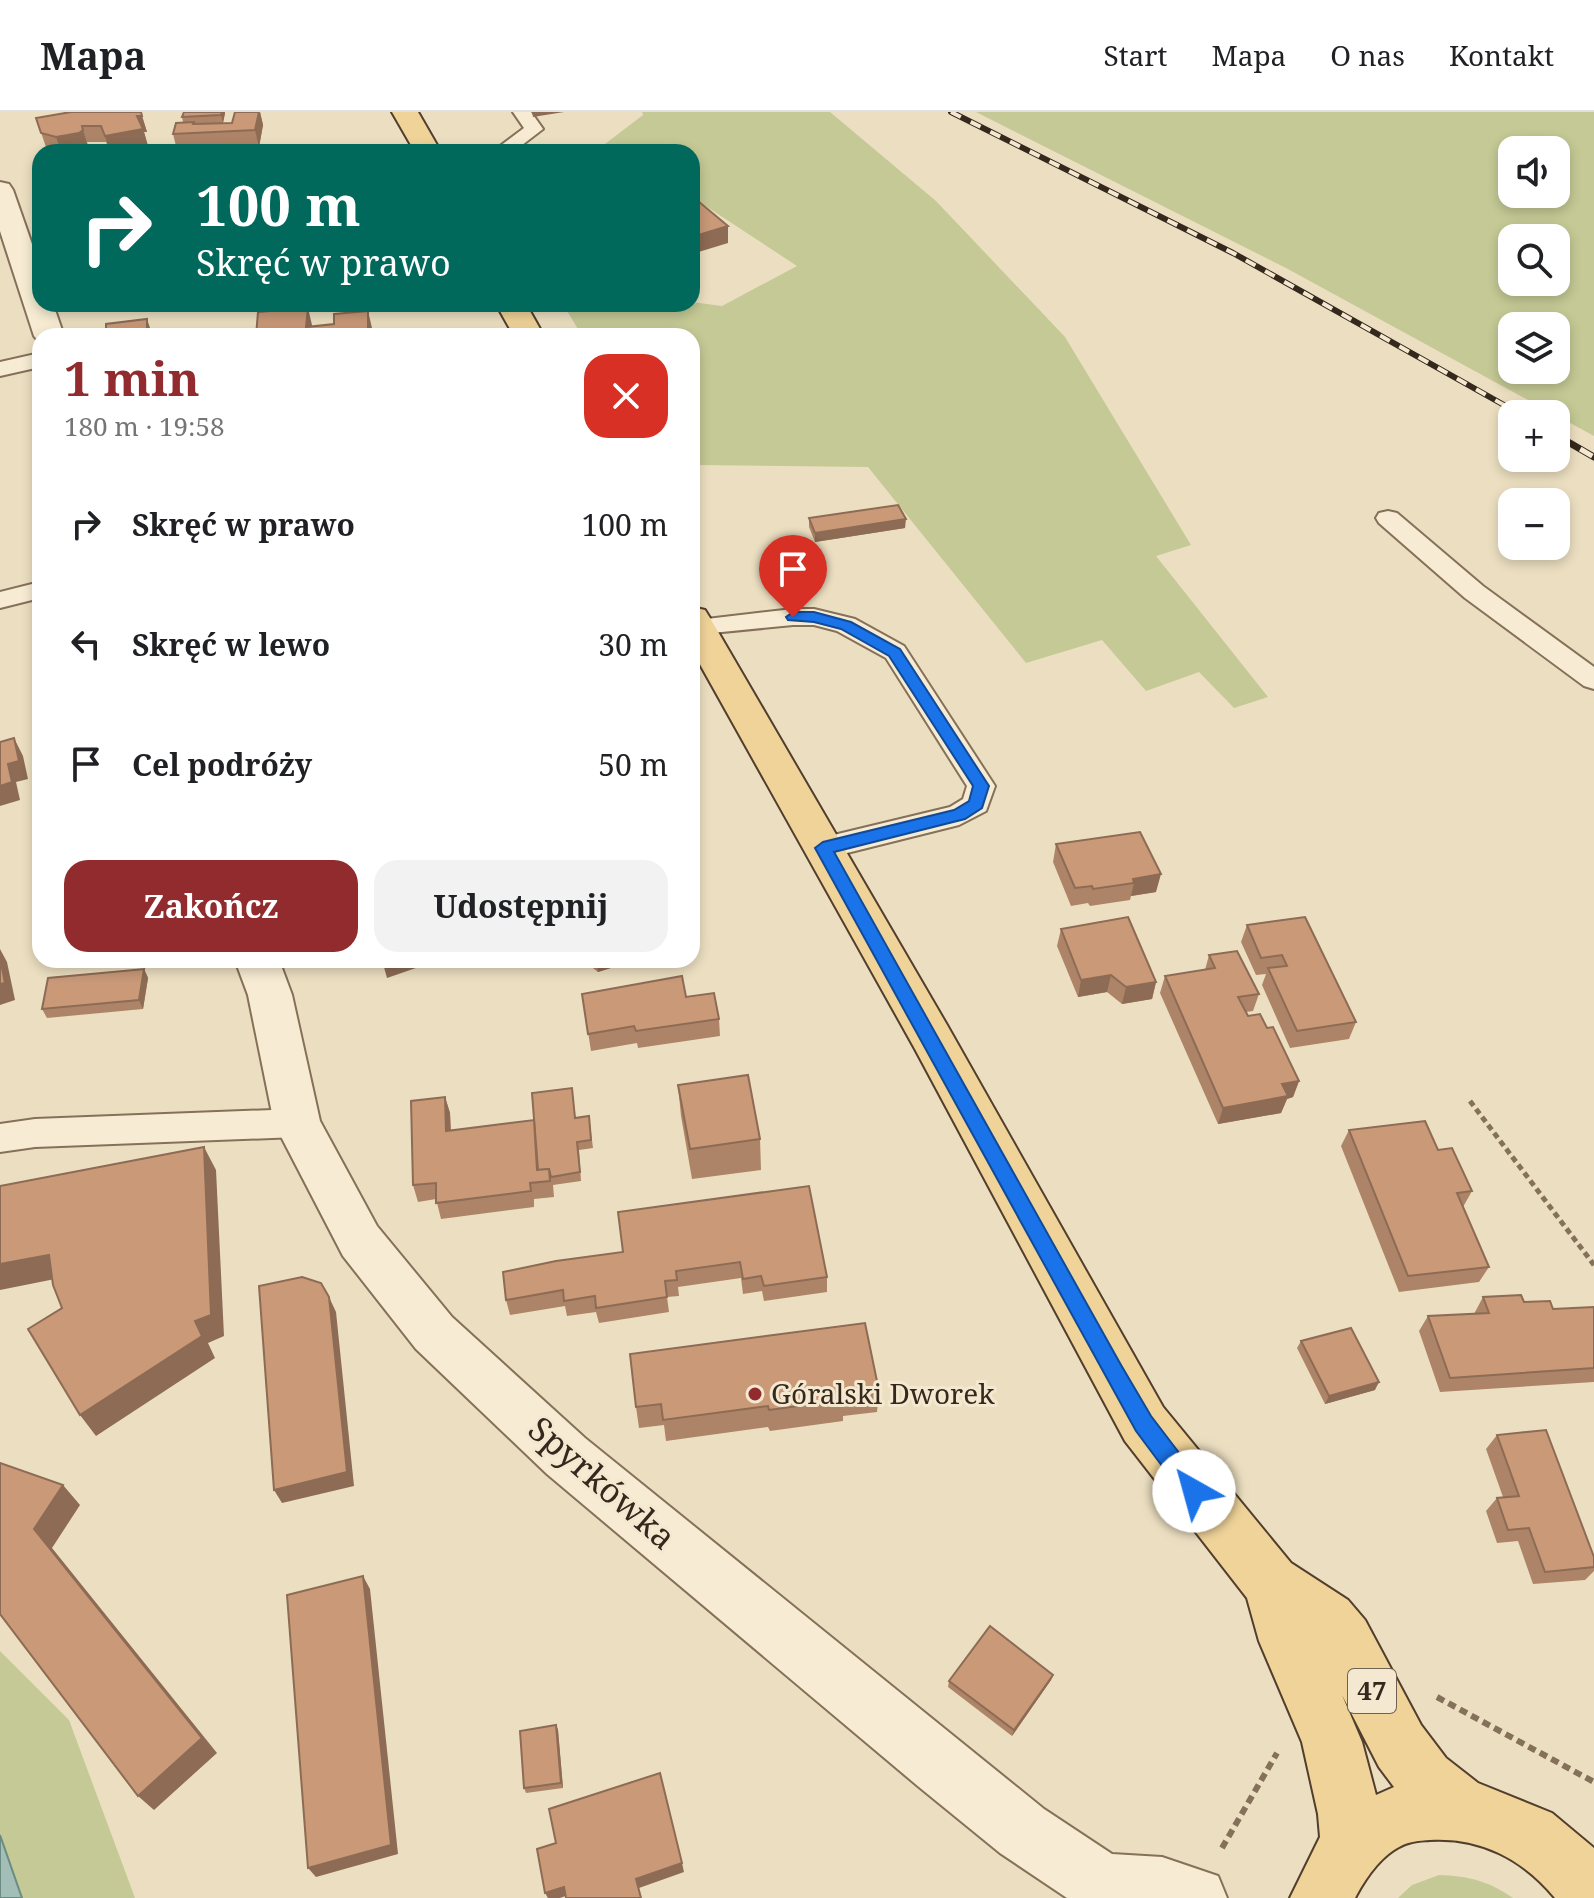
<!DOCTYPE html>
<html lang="pl">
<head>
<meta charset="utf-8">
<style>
  :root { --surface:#fff; --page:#f2f2f2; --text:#202124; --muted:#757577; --line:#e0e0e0; --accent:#912b2d }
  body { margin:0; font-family:"Noto Serif",serif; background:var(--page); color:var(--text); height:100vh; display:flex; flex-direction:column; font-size:30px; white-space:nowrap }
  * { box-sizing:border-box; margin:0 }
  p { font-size:26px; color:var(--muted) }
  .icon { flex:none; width:44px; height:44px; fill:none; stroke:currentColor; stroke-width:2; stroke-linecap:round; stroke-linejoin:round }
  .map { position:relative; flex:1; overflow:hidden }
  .sheet { position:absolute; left:32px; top:216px; width:668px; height:640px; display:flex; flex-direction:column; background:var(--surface); border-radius:24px; box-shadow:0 4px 12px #0003 }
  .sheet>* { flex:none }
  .top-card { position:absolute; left:32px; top:32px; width:668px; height:168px; border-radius:24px; box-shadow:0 4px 12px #0003; background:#00695c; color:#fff; overflow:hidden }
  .buttons { position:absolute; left:1498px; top:24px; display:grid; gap:16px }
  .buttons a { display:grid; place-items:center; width:72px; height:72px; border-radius:16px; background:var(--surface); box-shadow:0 4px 12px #0003; font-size:40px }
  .pin { position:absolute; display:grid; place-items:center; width:68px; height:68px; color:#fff; margin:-82px -34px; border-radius:50% 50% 50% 0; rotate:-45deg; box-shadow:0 0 8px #0007 }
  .pin .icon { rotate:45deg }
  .me { position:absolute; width:88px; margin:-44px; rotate:322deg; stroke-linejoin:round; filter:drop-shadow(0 0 6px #0008) }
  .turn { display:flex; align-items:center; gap:28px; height:168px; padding:0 32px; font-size:36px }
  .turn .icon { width:104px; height:104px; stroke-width:2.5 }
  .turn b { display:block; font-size:56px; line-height:68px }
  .round { display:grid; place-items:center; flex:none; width:84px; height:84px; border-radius:24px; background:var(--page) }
  .headline { display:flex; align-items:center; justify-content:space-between; height:136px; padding:0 32px }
  h1 { font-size:48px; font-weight:700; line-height:60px; color:var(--accent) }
  .primary-button { display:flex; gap:16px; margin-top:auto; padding:16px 32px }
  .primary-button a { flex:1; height:92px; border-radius:24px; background:var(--accent); color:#fff; font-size:32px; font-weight:700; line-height:92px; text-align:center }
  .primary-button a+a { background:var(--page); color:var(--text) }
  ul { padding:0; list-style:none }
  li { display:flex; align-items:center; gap:24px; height:120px; padding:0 32px }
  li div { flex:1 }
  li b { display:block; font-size:30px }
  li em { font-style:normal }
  header { display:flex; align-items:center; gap:48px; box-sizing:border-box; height:112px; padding:0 40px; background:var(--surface); border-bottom:2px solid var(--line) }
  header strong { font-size:38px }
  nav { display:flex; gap:44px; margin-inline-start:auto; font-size:28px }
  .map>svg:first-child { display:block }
  .green { fill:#c4c995; fill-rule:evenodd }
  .water { fill:#a3beb6; stroke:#6b8c83; stroke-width:2 }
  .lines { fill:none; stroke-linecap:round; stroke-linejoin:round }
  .lane-casing { stroke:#857059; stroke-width:4 }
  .street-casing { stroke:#857059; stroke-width:4 }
  .primary-casing { stroke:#523e2d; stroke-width:4 }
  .path-far1 { stroke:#857059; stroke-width:5; stroke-dasharray:6 4; stroke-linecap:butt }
  .path { stroke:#857059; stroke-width:6; stroke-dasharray:8 5; stroke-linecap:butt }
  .lane { fill:#f7ecd3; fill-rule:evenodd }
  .street { fill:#f7ecd3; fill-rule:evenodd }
  .primary { fill:#efd399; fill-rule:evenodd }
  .rail-far1-casing { stroke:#35281d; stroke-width:6 }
  .rail-casing { stroke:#35281d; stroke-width:7 }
  .rail-far1 { stroke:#f4e9d0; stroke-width:4; stroke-dasharray:11; stroke-linecap:butt }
  .rail { stroke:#f4e9d0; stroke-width:5; stroke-dasharray:14; stroke-linecap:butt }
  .wall { fill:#ad8467 }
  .shaded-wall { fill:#8d6b54 }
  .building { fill:#c99978; stroke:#8d6b54; stroke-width:2 }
  .route { fill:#1a73e8; stroke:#114b97; stroke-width:2 }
  .poi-dot { fill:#912b2d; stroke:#f4e9d0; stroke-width:3 }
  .labels { text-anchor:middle; stroke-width:6; stroke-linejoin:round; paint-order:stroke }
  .shield { fill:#f4e9d0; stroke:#6e6253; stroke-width:2 }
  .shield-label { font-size:26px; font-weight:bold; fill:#35281d }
  .poi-label { font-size:28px; fill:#35281d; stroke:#f4e9d0; text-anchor:start }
  .near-street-label { font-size:34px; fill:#35281d; stroke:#f4e9d0 }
</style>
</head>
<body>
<header>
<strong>Mapa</strong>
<nav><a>Start</a><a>Mapa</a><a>O nas</a><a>Kontakt</a></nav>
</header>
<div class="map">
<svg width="1594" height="1786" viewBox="0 0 1594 1786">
  <rect width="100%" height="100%" fill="#ecdfc1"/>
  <g class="green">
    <path d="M642,0h188l106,89 129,136 126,208 -35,11 112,141 -34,11 -35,-36 -53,19 -44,-51 -76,23 -158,-196 -176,-2v-129h-110l-19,-32 129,-2 30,4 75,-40 -105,-69v-45h-139l48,-5 42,-32z"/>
    <path d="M976,0h618v324l-308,-168zM1556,38v44h-44v-44zM1556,126v44h-44v-44zM1556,214v44h-44v-44z"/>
    <path d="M0,1539l69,69 66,178h-113l-22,-63z"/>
    <path d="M1439,1763c29,1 50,6 74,23h-115l14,-13z"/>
  </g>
  <path class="water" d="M0,1723l22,63h-22z"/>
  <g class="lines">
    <g class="lane-casing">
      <g id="lane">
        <path d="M513,0h18l12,17 -30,23h-21l32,-24z"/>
        <path d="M40,241v14l-40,9v-14z"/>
        <path d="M1388,399l9,2 86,73 111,81v22l-10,-3 -119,-88 -86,-75 -3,-5 3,-5z"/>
        <path d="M40,470v16l-40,10v-16z"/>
        <path d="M793,497h21l41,10 49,27 91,140 -9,25 -27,14 -136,34 -10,-3 -5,-8 5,-8 137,-33 13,-8 4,-13 -81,-128 -49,-27 -23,-6h-21l-101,10v-14l6,-1z"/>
        <path d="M297,997l12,4 5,10 -5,10 -12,4 -262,10 -35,5v-28l35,-5z"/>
      </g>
    </g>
    <g class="street-casing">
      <g id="street">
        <path d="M0,70l9,2 4,6 27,77v37h13l11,32h-24v7l-6,-7 -34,-105z"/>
        <path d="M235,848h44l13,35 28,126 57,105 75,91 133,121 459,371 68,45 50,3 56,19 9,22h-160l-67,-45 -81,-66 -372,-313 -131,-125 -73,-93 -69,-133 -26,-128z"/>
      </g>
    </g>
    <g class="primary-casing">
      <g id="primary">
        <path d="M392,0h26l23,40h-26z"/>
        <path d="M496,192h30l18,32h-30z"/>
        <path d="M692,495l13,3 5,8 237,407 216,382 128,156 57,37 17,20 56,105 25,33 32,25 74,30 42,35v50h-39c-32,-39 -75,-61 -125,-58 -11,1 -21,1 -31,7 -19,10 -34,32 -44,51h-65l30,-61 -2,-23 -16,-72 -43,-101 -12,-43 -122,-157 -210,-392 -223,-399zM1342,1583l37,72 15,20 -18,8 -14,-53z"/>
      </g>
    </g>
    <path class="path-far1" d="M1470,989l124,164"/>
    <g class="path">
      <path d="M1437,1585l157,85"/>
      <path d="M1222,1736l55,-95"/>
    </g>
    <use href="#lane" class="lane"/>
    <use href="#street" class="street"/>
    <use href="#primary" class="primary"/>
    <g class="rail-far1-casing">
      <path id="rail-far1" d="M951,0l282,141 287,161"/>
    </g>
    <g class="rail-casing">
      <path id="rail" d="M1556,323l38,22"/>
    </g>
    <use href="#rail-far1" class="rail-far1"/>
    <use href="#rail" class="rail"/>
  </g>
  <g class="wall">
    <path d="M235,0h25l3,13 -4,22 -32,1 1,4h-100l49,-2 -4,-16 10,-12 -1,-5 43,-4 -2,10h9z"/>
    <path d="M142,4l5,16h-3l4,14 -35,6h-3l-4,-10h-19l1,4 -4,3 -16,3h-12l-9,-2 -11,-32z"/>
    <path d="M809,406l96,10 -90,14 -6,-15z"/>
    <path d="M1056,732l100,48 -25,4 -1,4 -40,6 -2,-3 -17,3 -18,-44z"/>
    <path d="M1305,805l51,105 -7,17 -59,9 -28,-63 4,-11 -10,1 -15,-33 6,-17z"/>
    <path d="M1061,817l95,53 -4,17 -30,5 -15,-12 -29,5 -21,-51z"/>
    <path d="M1209,843l50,39 -6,17 -7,1 2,4 19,12 32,53 -6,16 -6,2 -6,14 -63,11 -58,-131 5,-17 40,-6z"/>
    <path d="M558,848h78l-38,12 -14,-11 -23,6z"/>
    <path d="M144,857l4,9 -5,31 -96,9 -5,-9z"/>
    <path d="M582,882l104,3 33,22 1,17 -82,12 -1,-5 -46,8z"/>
    <path d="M678,973l82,54 1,31 -69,9 -11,-63z"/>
    <path d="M445,985l5,16 1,17 138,-14 4,32 -14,2 2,31 -28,4 1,12 -20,2v8l-93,12 -5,-20 -18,3 -5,-17z"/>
    <path d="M1349,1018l89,20 34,41 -9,16 26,60 -10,15 -80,10 -58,-146z"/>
    <path d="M618,1100l209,65v15l-63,9 -2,-10 -19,3 -2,-16 -63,9 1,9 -12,1 2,15 -70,11 -3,-11 -29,4 -2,-10 -55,9 -4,-15 117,-48z"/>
    <path d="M1483,1185l41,5 29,7 41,-2v75l-154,10 -21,-61 9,-15 46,-2z"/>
    <path d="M1301,1229l74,49 -50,14 -28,-56z"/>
    <path d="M630,1242l249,37 -2,21 -34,4v5l-73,10 -2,-4 -102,14 -2,-16 -25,3 -3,-21z"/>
    <path d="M1497,1323l97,122v14l-9,9 -52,4 -15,-43 -21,2 -11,-32 11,-13 6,-1 -17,-48z"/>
    <path d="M1053,1563l-2,5 -39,56 -64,-49 1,-6z"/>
    <path d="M556,1613l2,5 5,58 -37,5 -2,-5z"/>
  </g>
  <g class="shaded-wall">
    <path d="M222,0h3v1l-2,10 -2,-8z"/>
    <path d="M259,0h1l3,13 -4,22 -4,-17z"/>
    <path d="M532,0h32l-31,5z"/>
    <path d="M137,4h5l5,16h-3l4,14 -38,6 -5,-16z"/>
    <path d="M83,18l5,16 -4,3 -23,3 -5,-15z"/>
    <path d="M728,114v17l-36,11v-17z"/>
    <path d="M308,196l4,17 -1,11 -5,-9z"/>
    <path d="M368,199l4,17 -1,8h-3z"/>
    <path d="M147,207l3,9v8h-3z"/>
    <path d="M906,407l-1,9 -90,14v-9z"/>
    <path d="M14,626l9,18 5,23 -12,3 4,18 -20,6v-20l8,-22z"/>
    <path d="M1161,762l-5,18 -25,4 3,-13 -1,-4z"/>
    <path d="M0,837l7,13 8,38 -15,5z"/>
    <path d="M382,848h57l-52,18z"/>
    <path d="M560,848h24v1l-23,6z"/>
    <path d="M597,848h39l-38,12z"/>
    <path d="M144,857l4,9 -5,31 -4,-9z"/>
    <path d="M1111,863l-4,17 -29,5 3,-17z"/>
    <path d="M1156,870l-4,17 -30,5 4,-17z"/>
    <path d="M1299,969l-6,16 -6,2 -6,14 -63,11 5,-16 59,-24z"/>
    <path d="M445,985l5,16 1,34 -5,-16z"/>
    <path d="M204,1035l12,23 8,166 -16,7 7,15 -119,78 -16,-21 115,-94z"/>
    <path d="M49,1143l16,22 -65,13v-26z"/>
    <path d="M329,1185l7,15 18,174 -72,17 -8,-13z"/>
    <path d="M1379,1270l-4,8 -50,14 4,-8z"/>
    <path d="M63,1373l17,20 -28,43 165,205 -63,57 -16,-14 -104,-267z"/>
    <path d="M363,1464l7,13 28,265 -82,23 -8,-9z"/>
    <path d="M1053,1563l-2,5 -39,56 2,-6z"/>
    <path d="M556,1613l2,5 5,58 -2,-5z"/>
    <path d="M682,1751l2,9 -45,16 -3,-9z"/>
    <path d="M564,1775l4,8 -8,3h-12l-3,-5z"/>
  </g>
  <g class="building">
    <path d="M71,0h70l1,4h-5l6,13 -38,7 -4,-10h-19l1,4 -4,3 -23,4 -15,-4 -5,-15z"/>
    <path d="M184,0h38l-1,3 -39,2z"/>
    <path d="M235,0h24l-4,18 -82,4 3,-11 18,-1 -1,2 39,-1z"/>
    <path d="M227,36l-2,4h-97z"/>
    <path d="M692,84l36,30 -36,11z"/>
    <path d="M308,196l-2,19 28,-3v-10l34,-3v25h-112l2,-24z"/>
    <path d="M147,207v17h-41v-12z"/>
    <path d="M201,222v2h-19z"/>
    <path d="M898,393l8,14 -91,14 -6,-15z"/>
    <path d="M14,626l5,23 -11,3 4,18 -12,4v-44z"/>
    <path d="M1140,720l21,42 -28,5 1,4 -41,6 -1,-3 -17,2 -19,-44z"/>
    <path d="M1128,805l28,65 -30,5 -15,-12 -30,5 -20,-51z"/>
    <path d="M1305,805l51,105 -59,9 -29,-63 19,-2 -5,-11 -21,3 -14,-33z"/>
    <path d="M1237,839l22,43 -21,3 10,19 12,-2 7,14 6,-1 26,54 -17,3 6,12 -65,12 -58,-132 50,-8 -6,-13z"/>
    <path d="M0,846l5,25 -5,1z"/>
    <path d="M144,857l-5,31 -97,9 6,-31z"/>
    <path d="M682,864l4,21 28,-4 5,26 -83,12 -2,-5 -46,8 -6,-40z"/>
    <path d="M748,963l12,64 -70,10 -12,-64z"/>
    <path d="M572,976l3,30 14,-2 2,24 -14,2 3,30 -29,5 -2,-8 -11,1 -6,-77z"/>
    <path d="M445,985l1,34 88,-11 3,50 12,-1 1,12 -20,2 1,8 -95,12v-20l-23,2 -2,-84z"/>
    <path d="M1425,1009l13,29 14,-2 20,43 -15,2 32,74 -81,9 -59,-146z"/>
    <path d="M204,1035l7,168 -16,6 7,15 -122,79 -52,-86 34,-21 -9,-23 -4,-30 -49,9v-78z"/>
    <path d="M809,1074l18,91 -63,9 -3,-10 -18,3 -3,-17 -64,9 1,9 -12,1 2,16 -71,11 -1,-12 -31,5 -1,-11 -57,10 -3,-28 53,-11 67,-9 -5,-40z"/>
    <path d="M302,1165l19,6 8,14 18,175 -73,18 -15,-204z"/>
    <path d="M1521,1183l3,7 26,-1 3,8 41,-2v61l-144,10 -22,-62 61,-3 -6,-16z"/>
    <path d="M865,1211l14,68 -36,4 1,5 -75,10 -1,-4 -105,14 -2,-16 -25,3 -6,-53z"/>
    <path d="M1351,1216l28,54 -50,14 -28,-55z"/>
    <path d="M1546,1318l48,127v10l-49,5 -16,-44 -21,2 -11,-32 22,-2 -22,-61z"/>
    <path d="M0,1351l63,22 -29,44 168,209 -64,58 -138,-182z"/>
    <path d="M363,1464l28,269 -83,23 -21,-273z"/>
    <path d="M990,1514l63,49 -39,55 -65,-49z"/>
    <path d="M556,1613l5,58 -37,5 -4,-57z"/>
    <path d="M660,1661l22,90 -46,16 5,19h-75l-2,-11 -19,6 -8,-44 19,-6 -7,-34z"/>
  </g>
  <path class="route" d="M793,500h21l37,10 49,27 89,137 -7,22 -17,11 -131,33 287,513 30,51 51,67 3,8 -3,7 -8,4 -8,-4 -50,-67 -321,-583 8,-6 131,-32 15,-9 4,-15 -84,-130 -48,-27 -27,-7 -26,-2 -2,-3z"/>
  <circle class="poi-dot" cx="755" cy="1282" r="8"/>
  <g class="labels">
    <rect class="shield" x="1348" y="1557" width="48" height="44" rx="6"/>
    <g class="shield-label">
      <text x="1372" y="1588">47</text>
    </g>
    <g class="poi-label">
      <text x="771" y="1292">Góralski Dworek</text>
    </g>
    <g class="near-street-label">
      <text transform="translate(602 1371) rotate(41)" y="12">Spyrkówka</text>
    </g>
  </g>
</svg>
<div class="buttons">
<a><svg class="icon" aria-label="sound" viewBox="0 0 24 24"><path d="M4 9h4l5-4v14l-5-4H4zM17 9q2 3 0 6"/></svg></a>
<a><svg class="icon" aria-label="search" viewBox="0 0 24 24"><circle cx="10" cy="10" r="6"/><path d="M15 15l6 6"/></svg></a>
<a><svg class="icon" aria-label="layers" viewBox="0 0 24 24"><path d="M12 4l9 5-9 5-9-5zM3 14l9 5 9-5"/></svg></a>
<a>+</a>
<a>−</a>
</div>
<div class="pin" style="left:793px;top:505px;background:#d93025"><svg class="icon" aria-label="arrive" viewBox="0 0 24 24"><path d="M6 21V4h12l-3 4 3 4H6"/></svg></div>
<svg class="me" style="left:1194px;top:1379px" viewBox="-20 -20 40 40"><circle r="19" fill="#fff"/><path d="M0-13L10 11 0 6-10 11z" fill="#1a73e8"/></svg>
<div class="top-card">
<div class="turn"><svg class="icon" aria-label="right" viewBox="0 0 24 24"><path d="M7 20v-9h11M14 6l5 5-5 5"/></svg><div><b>100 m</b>Skręć w prawo</div></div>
</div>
<section class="sheet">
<div class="headline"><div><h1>1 min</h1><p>180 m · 19:58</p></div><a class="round" style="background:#d93025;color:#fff"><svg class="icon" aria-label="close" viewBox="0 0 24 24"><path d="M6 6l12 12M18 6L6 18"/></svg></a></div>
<ul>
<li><svg class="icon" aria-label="right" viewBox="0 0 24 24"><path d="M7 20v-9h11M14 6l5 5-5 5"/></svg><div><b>Skręć w prawo</b></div><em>100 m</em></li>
<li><svg class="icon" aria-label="left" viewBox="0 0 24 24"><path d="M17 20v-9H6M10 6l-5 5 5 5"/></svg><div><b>Skręć w lewo</b></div><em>30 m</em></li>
<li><svg class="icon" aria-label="arrive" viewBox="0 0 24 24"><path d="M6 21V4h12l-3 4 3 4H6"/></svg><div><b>Cel podróży</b></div><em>50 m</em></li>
</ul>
<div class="primary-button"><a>Zakończ</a><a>Udostępnij</a></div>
</section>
</div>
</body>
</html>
